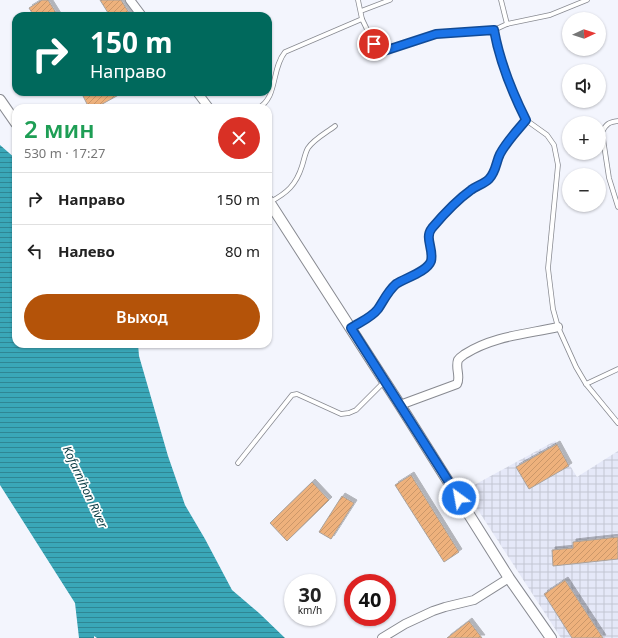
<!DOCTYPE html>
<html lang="ru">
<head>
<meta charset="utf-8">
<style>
  :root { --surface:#fff; --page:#f2f2f2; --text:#222; --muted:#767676; --line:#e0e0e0; --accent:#b45309 }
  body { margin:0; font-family:"Noto Sans",sans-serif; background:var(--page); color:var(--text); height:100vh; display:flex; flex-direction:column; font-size:15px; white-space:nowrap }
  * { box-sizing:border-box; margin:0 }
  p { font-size:13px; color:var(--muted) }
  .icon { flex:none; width:22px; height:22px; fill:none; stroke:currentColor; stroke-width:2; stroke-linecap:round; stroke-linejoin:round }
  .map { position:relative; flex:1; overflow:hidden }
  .drawer { position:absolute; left:12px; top:104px; width:260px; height:244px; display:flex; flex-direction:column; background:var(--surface); border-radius:12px; box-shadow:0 1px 3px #0004 }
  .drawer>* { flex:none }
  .hud { position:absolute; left:12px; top:12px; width:260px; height:84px; border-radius:12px; box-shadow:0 1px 3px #0004; background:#00695c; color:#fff; overflow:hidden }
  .needle { width:26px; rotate:87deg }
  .tools { position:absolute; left:562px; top:12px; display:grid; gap:8px }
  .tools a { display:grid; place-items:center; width:44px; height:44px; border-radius:50%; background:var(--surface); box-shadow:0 1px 3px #0004; font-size:20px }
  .speed { position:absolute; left:284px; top:574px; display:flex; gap:8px; font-size:20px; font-weight:700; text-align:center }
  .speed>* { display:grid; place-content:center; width:52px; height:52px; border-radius:50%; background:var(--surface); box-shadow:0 1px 3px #0004; line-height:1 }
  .speed small { font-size:10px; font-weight:400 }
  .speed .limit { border:6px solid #d22; background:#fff; color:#111 }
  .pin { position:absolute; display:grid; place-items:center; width:34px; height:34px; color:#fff; margin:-17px; border:2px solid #fff; border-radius:50%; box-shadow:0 1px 4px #0007 }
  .me { position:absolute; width:44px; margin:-22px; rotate:328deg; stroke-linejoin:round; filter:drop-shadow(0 0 3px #0008) }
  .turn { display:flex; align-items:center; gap:14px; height:84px; padding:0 12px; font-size:18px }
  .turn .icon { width:52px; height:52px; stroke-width:2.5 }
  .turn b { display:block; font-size:28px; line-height:34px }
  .round { display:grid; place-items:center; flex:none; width:42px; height:42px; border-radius:21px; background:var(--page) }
  .summary { display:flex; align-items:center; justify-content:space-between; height:68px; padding:0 12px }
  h1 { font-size:24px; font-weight:600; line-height:30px; color:#1e9e55 }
  .cta { display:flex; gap:8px; margin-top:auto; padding:8px 12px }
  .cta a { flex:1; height:46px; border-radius:24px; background:var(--accent); color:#fff; font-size:16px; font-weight:600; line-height:46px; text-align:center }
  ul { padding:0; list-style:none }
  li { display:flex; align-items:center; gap:12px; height:52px; padding:0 12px; border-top:1px solid var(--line) }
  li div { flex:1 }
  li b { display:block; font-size:15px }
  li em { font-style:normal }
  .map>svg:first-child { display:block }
  .industrial { fill:url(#industrial-grid) }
  .water { fill:url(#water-rules) }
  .building { fill:url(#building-hatch); stroke:#aaa29c; filter:url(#shadow) }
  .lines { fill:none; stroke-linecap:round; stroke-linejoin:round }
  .service-casing { stroke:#888a91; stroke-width:5.5 }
  .minor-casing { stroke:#888a91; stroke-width:10 }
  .tertiary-casing { stroke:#888a91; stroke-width:12 }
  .service { stroke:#fff; stroke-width:4 }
  .minor { stroke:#fff; stroke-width:8 }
  .tertiary { stroke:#fff; stroke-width:10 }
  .route-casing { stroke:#114b97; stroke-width:10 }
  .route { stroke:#1a73e8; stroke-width:7 }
  .labels { text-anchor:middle; stroke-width:3.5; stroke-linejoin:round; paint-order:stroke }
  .water-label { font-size:12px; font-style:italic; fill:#0b3d45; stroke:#fff }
</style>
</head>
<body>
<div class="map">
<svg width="618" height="638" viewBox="0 0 618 638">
  <defs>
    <pattern id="industrial-grid" width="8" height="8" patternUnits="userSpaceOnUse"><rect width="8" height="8" fill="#e5e8f8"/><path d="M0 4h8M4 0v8" fill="none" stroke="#c3c6d3"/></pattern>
    <pattern id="water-rules" width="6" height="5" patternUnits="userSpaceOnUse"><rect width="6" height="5" fill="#3aa7b8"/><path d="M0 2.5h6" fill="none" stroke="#2f8694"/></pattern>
    <pattern id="building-hatch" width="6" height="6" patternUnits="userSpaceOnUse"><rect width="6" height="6" fill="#eeb17b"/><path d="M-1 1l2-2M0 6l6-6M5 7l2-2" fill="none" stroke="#cb9769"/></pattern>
    <filter id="shadow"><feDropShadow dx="3" dy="-3" stdDeviation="0" flood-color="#0004"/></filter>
  </defs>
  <rect width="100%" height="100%" fill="#f3f5fd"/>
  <path class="industrial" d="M555,441l22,36 41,-26v187h-57l-96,-148z"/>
  <path class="water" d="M0,145l16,14v185h122l1,12 29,100 17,49 20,34 27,51 27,23 26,25h-188l-3,-2v2h-15l-4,-35 -75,-118z"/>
  <g class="building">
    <path d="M42,0h6l10,16h-24l-5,-8z"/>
    <path d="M100,0h21l10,16h-21z"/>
    <path d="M81,92h43l-29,16h-6z"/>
    <path d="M557,444l12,22 -40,23 -13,-22z"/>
    <path d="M411,475l48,77 -15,10 -49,-77z"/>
    <path d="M312,482l17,18 -42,41 -17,-18z"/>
    <path d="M342,496l12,7 -23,36 -12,-7z"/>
    <path d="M618,537v22l-65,7 -1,-16 21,-2v-6z"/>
    <path d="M565,580l38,58h-31l-28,-44z"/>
    <path d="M469,621l13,17h-35z"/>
  </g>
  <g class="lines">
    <g class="service-casing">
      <g id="service">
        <path d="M501,0l6,24"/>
        <path d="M361,11l29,-11"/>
        <path d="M362,19l12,25 4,6 6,1 52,-18 58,-3 13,-6 43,-9 37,-15"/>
        <path d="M494,30l4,21 8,27 12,26 8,16 21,15 7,10 4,20 -10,103 5,41 5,18 18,40 10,17 32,39"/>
        <path d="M258,108c20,-10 13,-39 27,-56l77,-33 -4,-19"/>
        <path d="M618,121c-9,1 -12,3 -16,11l7,46 9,29"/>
        <path d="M270,202c17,-9 26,-17 32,-36 2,-6 3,-13 6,-18 6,-9 18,-15 27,-22"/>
        <path d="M352,327l19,-11 7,-7 12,-20 7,-5 23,-12 8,-7 3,-4 -3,-24 2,-7 25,-27 16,-13 17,-10 3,-4 13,-29 22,-27"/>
        <path d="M586,384l32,-15"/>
        <path d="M238,463l54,-68 5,-1 44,20 8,-1 7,-3 28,-28"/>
      </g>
    </g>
    <g class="minor-casing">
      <g id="minor">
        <path d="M130,0l12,16"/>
        <path d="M197,92l12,16"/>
        <path d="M400,405l57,-21c4,-7 -2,-16 1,-24 2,-3 4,-4 7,-6 28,-18 62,-20 93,-27"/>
        <path d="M382,638l23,-14 28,-13 12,-4 29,-7 35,-22"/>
      </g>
    </g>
    <g class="tertiary-casing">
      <g id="tertiary">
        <path d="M0,100l16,23"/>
        <path d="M268,200l132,205 109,173 42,60"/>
      </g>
    </g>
    <use href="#service" class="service"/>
    <use href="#minor" class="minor"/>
    <use href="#tertiary" class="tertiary"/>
  </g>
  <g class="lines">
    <g class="route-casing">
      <path id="route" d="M374,44l4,6 6,1 52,-17 58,-4c6,33 17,60 32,90 -9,11 -19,21 -26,34 -4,8 -4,18 -11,25 -5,5 -13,7 -18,11 -14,10 -28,25 -39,38 -8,10 2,21 -1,33 -4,11 -26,17 -35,23 -8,7 -12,16 -18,25 -7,9 -18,13 -27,19l108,170"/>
    </g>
    <use href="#route" class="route"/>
  </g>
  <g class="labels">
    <g class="water-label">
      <text transform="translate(85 487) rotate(65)" y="4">Kofarnihon River</text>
    </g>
  </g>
</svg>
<div class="tools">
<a><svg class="needle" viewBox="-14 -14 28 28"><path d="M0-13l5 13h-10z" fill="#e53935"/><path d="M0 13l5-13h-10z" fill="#767676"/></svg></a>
<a><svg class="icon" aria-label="sound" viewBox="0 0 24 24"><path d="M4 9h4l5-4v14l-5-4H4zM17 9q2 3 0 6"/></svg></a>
<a>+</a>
<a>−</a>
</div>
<div class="speed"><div>30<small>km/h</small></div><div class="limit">40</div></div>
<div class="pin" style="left:374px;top:44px;background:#d93025"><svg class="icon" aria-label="arrive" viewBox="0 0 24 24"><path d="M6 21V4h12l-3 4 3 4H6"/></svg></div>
<svg class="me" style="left:459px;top:498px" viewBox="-20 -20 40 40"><circle r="17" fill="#1a73e8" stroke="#fff" stroke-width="3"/><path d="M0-11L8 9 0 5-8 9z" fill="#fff"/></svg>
<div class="hud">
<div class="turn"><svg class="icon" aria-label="right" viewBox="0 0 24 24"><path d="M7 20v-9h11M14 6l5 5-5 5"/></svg><div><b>150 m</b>Направо</div></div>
</div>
<section class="drawer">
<div class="summary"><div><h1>2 мин</h1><p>530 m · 17:27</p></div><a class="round" style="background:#d93025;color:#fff"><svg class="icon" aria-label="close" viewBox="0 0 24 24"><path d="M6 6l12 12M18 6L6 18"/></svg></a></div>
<ul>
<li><svg class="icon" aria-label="right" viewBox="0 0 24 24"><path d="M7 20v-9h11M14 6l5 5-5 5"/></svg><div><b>Направо</b></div><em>150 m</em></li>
<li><svg class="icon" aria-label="left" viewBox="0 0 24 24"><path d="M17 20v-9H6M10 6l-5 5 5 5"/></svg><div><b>Налево</b></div><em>80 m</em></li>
</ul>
<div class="cta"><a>Выход</a></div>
</section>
</div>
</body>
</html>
